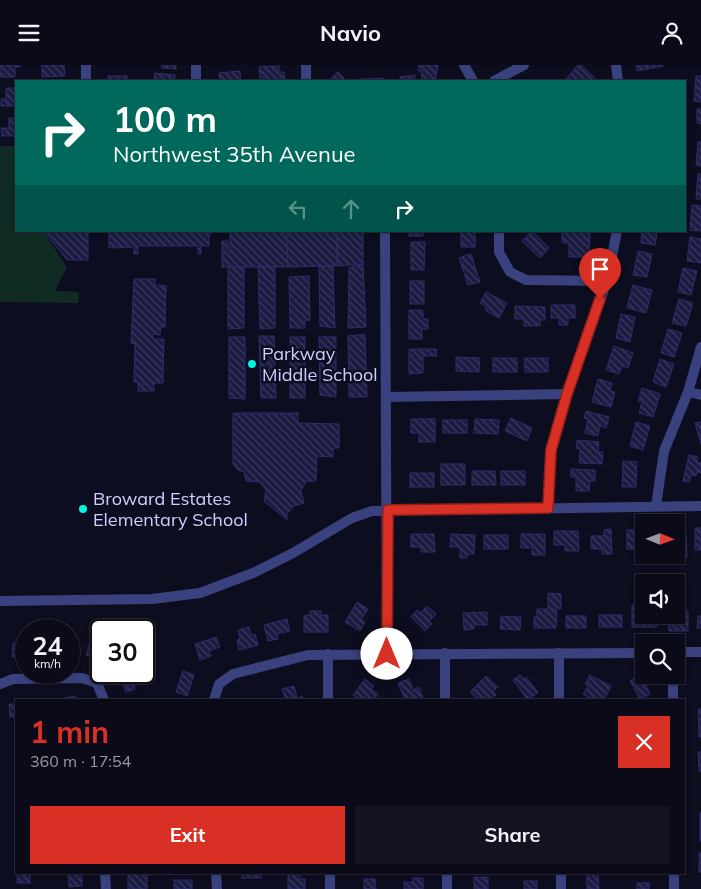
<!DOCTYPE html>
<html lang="en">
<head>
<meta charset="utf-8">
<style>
  :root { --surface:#0a0a18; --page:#131321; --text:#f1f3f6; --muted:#999aa2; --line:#2a2b37; --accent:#d93025 }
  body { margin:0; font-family:Mulish,sans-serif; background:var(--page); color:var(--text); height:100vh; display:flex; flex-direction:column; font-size:19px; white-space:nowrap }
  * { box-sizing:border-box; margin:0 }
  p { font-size:16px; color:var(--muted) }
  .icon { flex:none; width:28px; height:28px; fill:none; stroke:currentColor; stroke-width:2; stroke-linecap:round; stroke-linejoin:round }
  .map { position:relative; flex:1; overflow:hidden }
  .sheet { position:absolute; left:15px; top:634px; width:670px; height:175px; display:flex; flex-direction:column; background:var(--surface); border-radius:0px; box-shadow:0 1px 4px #0004,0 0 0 1px var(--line) }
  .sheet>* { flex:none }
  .top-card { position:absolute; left:15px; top:15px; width:671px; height:152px; border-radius:0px; box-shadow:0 1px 4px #0004,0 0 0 1px var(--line); background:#00695c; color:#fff; overflow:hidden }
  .needle { width:32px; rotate:91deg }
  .controls { position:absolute; left:635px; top:449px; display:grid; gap:10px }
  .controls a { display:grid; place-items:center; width:50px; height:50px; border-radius:0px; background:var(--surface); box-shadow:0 1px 4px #0004,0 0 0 1px var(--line); font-size:25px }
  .speed { position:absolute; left:15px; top:554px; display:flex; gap:10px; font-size:25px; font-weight:700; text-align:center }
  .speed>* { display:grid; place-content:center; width:65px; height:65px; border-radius:50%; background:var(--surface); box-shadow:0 1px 4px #0004,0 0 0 1px var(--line); line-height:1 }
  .speed small { font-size:12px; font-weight:400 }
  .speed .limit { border:2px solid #111; border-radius:8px; background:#fff; color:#111 }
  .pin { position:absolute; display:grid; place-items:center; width:42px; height:42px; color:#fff; margin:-51px -21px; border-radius:50% 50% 50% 0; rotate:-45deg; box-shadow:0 0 5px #0007 }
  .pin .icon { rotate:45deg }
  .me { position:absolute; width:55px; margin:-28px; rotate:0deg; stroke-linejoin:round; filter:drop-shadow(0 0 4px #0008) }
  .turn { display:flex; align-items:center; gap:18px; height:105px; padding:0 15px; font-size:22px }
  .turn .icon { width:65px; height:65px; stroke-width:2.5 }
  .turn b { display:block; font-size:35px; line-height:42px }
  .lanes { display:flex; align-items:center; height:48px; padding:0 15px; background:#0003; justify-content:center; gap:25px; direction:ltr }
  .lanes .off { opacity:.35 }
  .round { display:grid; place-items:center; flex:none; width:52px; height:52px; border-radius:0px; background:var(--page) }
  .overview { display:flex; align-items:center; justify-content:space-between; height:85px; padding:0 15px }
  h1 { font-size:30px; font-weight:700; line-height:38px; color:var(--accent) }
  .primary-button { display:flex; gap:10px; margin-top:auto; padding:10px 15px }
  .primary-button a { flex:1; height:58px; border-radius:0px; background:var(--accent); color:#fff; font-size:20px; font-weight:700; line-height:58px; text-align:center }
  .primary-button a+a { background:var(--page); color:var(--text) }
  header { display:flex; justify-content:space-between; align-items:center; height:65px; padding:0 15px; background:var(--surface); font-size:22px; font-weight:700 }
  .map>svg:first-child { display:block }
  .park { fill:#102a24 }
  .building { fill:url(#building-back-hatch); stroke:#2d2c6c }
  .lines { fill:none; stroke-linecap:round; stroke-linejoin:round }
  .street { stroke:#39427e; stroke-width:10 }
  .route-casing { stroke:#8d1f18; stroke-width:12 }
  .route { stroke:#d93025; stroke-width:9 }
  .poi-dot { fill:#04f3e1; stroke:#0d0d20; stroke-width:2 }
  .labels { text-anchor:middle; stroke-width:5; stroke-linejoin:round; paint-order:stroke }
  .poi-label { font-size:18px; fill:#cdd0fe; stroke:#0d0d20; text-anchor:start }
</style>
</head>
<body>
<header><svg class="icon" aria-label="menu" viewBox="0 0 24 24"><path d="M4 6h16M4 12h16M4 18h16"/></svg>Navio<svg class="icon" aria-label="person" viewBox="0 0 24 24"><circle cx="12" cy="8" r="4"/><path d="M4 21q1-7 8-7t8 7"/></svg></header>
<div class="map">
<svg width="701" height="824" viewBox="0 0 701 824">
  <defs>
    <pattern id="building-back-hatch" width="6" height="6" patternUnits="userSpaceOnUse" patternTransform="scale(1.25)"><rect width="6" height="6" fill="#1b1a41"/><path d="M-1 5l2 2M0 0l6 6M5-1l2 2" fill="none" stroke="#3b3a5e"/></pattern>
  </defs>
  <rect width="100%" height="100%" fill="#0d0d20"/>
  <path class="park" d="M0,81h16v85h27l24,36 -12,24 24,1 -1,11 -78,-1z"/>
  <g class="building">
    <path d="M0,0h20v2h-5v10h-15z"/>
    <path d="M42,0h22l1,11 -23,1z"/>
    <path d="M162,0h14v4l-14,-1z"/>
    <path d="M419,0h19l-3,16h-14l1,-10h-4z"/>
    <path d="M578,0h3l17,16h-30l-2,-2z"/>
    <path d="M636,0h27v1l-26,5z"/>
    <path d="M279,1v6h5l1,9h-20v-3h-5l-1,-11z"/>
    <path d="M240,6l1,10h-21l-1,-8z"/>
    <path d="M338,7l9,9h-19z"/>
    <path d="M155,8l20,2 -1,6h-20z"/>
    <path d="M415,10v6h-14l-1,-4z"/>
    <rect x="108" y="11" width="19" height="5"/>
    <path d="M696,11h5v26l-7,-1z"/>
    <path d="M383,13v3h-22v-2z"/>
    <path d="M6,23h10v18h-15v-7h5z"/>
    <path d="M697,44h4v15l-4,-1z"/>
    <path d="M9,53h7v18h-14l-1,-8h8z"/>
    <path d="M698,77h3v24l-5,-1z"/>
    <path d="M698,109h3v25h-5z"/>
    <path d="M692,140l9,1v25l-11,-1z"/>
    <path d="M43,166h45v29h-21z"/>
    <path d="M109,166h102v3h-2v12h-8v8h-3v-8h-60v8h-4v-7l-25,1z"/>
    <path d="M230,166h57l1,36h-66v-26h6v10h2z"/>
    <rect x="287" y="166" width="50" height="1"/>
    <path d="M337,166h26v33l-26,2z"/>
    <rect x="409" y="166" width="14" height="5"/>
    <rect x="461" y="166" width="14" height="16"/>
    <path d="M532,166l17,17 -9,10 -18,-17z"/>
    <path d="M562,166h28l-1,26h-20v-14h-7z"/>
    <path d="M642,166h15l-2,14 -14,-2z"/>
    <path d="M287,167h50v34l-49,1z"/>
    <path d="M690,172l11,2v24l-14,-2z"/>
    <path d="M411,177h14l-1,28h-13z"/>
    <path d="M638,186l14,3 -5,23 -14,-2z"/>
    <path d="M471,189l9,28 -12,3 -9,-27z"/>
    <path d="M363,199l3,63 -18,1 1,-60z"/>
    <path d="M319,201h14l2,62 -15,-2z"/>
    <path d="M228,202l16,1v60l-16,1z"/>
    <path d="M258,202h17v61l-15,1z"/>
    <path d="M683,203l14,3 -6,24 -13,-3z"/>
    <path d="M309,211l1,44 -5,1v7h-15l-1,-51z"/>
    <path d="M134,214h21v6l11,1 -1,41h-4l-1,8 -7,-1v5h11l-1,44h-9v8h-16v-9h-4l1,-38 -4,-1z"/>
    <rect x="410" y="216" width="14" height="23"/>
    <path d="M633,220l19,5 -6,23 -19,-5z"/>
    <path d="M486,227l21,11 -8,15 -14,-8 2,-3 -7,-4z"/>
    <path d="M679,234l14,4 -7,23 -14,-3z"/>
    <path d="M551,240h24v13h-7v7h-9v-7h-8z"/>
    <path d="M515,241l30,1v13h-5v6h-16v-7h-9z"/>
    <path d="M409,245h14v9h5v10h-6v10h-13z"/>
    <path d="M621,249l14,3 -5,25 -14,-4z"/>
    <path d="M668,264l14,4 -8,24 -13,-4z"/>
    <path d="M365,269l2,63h-18l-1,-61z"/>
    <path d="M259,271h15l2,62h-15z"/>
    <path d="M229,272h16v62l-16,-1z"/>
    <rect x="290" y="272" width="15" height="61"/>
    <path d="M319,272h17v60l-16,-2z"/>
    <path d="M614,281l19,7 -5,15 -6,-2 -3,8 -13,-4z"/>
    <path d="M409,284h27l1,7h-14v17l-14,1z"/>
    <path d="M456,292l24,1 -1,14 -23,-1z"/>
    <rect x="493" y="293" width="24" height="14"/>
    <path d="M524,293h24v14h-23z"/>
    <path d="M660,294l14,5 -8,23 -13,-5z"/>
    <path d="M598,314l14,4 -2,8 5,1 -4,15 -19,-5z"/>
    <path d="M642,323l18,6 -7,23 -14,-4 3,-11 -4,-1z"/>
    <path d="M586,346l23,6 -3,11 -6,-2 -2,10 -13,-3 3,-14 -4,-1z"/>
    <path d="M233,348h65v10l41,1v24h-6v9l-16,-1 -1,25h-10l-5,10 3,12 -10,3 -7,8v6l-23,-19 2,-11 -6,-8 -14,-1 -2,-9 -6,-2 -5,-6z"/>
    <path d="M511,353l21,10 -5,13 -22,-10z"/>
    <path d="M411,354h24v23h-16v-9h-8z"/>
    <path d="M475,354l24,1 -1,14 -24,-1z"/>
    <rect x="443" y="355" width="24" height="13"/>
    <path d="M636,357l14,4 -7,24 -13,-4z"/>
    <path d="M701,357v22l-6,-21z"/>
    <path d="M577,375l22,2 -1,10h5l-1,12 -23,-1 1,-14 -4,-1z"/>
    <path d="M689,390l9,2 -1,5 4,1v10l-4,-1 -1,4 -5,-1 -2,7 -6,-1z"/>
    <path d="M623,396l14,1 -1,25h-14z"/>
    <rect x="441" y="399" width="24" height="21"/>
    <path d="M571,404l24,1v11h-5l-1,10h-13v-14h-5z"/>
    <path d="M472,406h23l1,14h-24z"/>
    <rect x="501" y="406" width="24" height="14"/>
    <rect x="410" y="408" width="24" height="14"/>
    <rect x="695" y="463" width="6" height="22"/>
    <path d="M611,464l1,25h-10v-5h-11v-13h13v-6z"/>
    <rect x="627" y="465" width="17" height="19"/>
    <path d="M554,466h24l1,20h-14v-6h-11z"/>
    <path d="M411,469h23l1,18h-14v-5h-10z"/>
    <path d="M451,469l24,1 -1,19h-6l-1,4h-7v-11h-10z"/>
    <path d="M521,469h24v21h-13v-7h-11z"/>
    <rect x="484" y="470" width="24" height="14"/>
    <path d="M686,470l1,22h-22v-2h11v-19z"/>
    <path d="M548,528l13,1v15l-4,-1 -1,20h-22v-11h3v-8h11z"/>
    <path d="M357,537l11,7 -7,11 4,2 -5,9 -15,-9z"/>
    <path d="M632,540h12v10l13,1v11h-25z"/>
    <path d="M427,541l9,8 -7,7 3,3 -7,7 -14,-14 6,-7 3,3z"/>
    <path d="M310,546h11v4h7v17h-24v-16l6,-1z"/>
    <path d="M676,546h12v20h-19l-1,-16h8z"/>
    <path d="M487,547v13h-13v4l-10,1 -1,-17z"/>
    <rect x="599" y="550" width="23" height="12"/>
    <path d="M501,551l20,1 -1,13 -20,-1z"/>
    <rect x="566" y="551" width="20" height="12"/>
    <path d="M698,551h3v12h-4z"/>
    <path d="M287,554l3,12 -13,3 1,5 -10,2 -4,-16z"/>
    <path d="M249,562l2,8 4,-1 3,11 -19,5 -2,-10 3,-1 -2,-9z"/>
    <path d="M18,572h8v20h-14l1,-14h5z"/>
    <path d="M216,572l4,10 -11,4 2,5 -11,4 -5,-16z"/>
    <path d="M91,574l10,4v13l-4,-2 -1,4 -10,-3z"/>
    <rect x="69" y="579" width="7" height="12"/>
    <path d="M183,606l11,4 -7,21 -11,-4z"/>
    <path d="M119,608h21l3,9 -9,3 1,4 -9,3z"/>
    <path d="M520,610l4,4 2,-2 12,15 -10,8 -15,-20z"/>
    <path d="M590,610l21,11 -7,14h-10l-11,-6 5,-8 -3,-2z"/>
    <path d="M641,610l9,19 -10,5 -10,-18z"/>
    <path d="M486,611l12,11 -5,5 3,3 -6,5h-6l-4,-4 -3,3 -7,-7z"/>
    <path d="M365,614l9,7 -3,3 7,5 -4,6h-9l-3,-2 -2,2 -7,-5z"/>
    <path d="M409,614l4,11 6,-3 4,11 -7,2h-11l-7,-17z"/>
    <path d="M294,621l3,12 5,-2 1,4h-17l-4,-11z"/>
    <path d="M75,631l1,4h-12v-2z"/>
    <path d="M9,639h7v12l-6,1z"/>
    <path d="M698,644h3v28h-2z"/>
    <path d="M698,687h3v19h-2z"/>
    <rect x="700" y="748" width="1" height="28"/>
    <rect x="699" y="788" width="2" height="19"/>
    <rect x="17" y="808" width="13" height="10"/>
    <path d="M68,808h14v13l-13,1z"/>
    <path d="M128,808h23v2h-4v14h-19z"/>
    <rect x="242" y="808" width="19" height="5"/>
    <path d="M288,808h12v6h5v10h-17z"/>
    <path d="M587,808h11l1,16h-12z"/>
    <rect x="474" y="812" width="14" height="12"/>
    <path d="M413,813h10v11h-19v-7h9z"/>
    <path d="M364,814h11l1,10h-12z"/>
    <rect x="174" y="815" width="18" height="9"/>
    <rect x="524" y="816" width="13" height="8"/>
    <rect x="637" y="818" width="12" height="6"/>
  </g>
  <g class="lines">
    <g class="street">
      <path d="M86,0v16"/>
      <path d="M306,0v16"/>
      <path d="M464,0l9,16"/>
      <path d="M616,0l2,16"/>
      <path d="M196,16v-16"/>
      <path d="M494,16l30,-16"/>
      <path d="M385,166l2,423"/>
      <path d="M499,166v21l11,20 16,8 81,1"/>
      <path d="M688,327l13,3"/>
      <path d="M387,332l180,-3"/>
      <path d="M656,441l8,-55 24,-59 13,-45"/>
      <path d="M548,443l3,-58 16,-56 40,-113 10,-50"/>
      <path d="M0,536l152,-2 48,-6 53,-20 40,-20 59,-35 20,-7 329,-5"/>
      <path d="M676,587h25"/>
      <path d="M445,588v47"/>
      <path d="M559,588v47"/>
      <path d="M328,589v46"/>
      <path d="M673,610v25"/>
      <path d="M0,619l13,-5 69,-1 15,5 7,17"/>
      <path d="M214,635l5,-16 14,-10 75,-19 336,-2"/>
      <path d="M105,808l1,16"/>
      <path d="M216,808l1,16"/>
      <path d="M330,808v16"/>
      <path d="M447,808v16"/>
      <path d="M561,808v16"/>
      <path d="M674,808v16"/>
    </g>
  </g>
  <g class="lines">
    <g class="route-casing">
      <path id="route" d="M387,589l1,-144 160,-2 3,-58 16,-56 33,-95"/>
    </g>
    <use href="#route" class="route"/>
  </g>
  <g class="poi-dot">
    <circle cx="252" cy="299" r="5"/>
    <circle cx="83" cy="444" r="5"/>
  </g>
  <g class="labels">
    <g class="poi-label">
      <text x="262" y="295">Parkway<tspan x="262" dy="21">Middle School</tspan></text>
      <text x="93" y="440">Broward Estates<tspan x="93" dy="21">Elementary School</tspan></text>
    </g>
  </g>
</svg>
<div class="controls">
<a><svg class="needle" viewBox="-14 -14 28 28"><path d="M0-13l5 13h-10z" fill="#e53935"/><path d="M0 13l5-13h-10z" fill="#999aa2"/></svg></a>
<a><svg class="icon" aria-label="sound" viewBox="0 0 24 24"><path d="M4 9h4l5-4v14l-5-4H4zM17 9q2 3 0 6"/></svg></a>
<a><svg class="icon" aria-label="search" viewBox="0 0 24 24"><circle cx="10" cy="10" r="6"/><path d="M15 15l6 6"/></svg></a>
</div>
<div class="speed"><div>24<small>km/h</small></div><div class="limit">30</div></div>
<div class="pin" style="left:600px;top:234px;background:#d93025"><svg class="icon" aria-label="arrive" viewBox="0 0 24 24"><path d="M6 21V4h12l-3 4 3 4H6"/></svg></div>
<svg class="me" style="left:387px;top:589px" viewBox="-20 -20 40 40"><circle r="19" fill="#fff"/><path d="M0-13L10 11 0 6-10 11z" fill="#d93025"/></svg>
<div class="top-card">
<div class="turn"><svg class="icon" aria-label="right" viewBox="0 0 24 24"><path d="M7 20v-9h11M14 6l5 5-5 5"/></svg><div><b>100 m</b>Northwest 35th Avenue</div></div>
<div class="lanes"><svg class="icon off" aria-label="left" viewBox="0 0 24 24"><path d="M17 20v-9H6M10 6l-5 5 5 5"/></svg><svg class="icon off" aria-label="ahead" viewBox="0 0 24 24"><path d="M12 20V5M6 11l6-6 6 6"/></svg><svg class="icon" aria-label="right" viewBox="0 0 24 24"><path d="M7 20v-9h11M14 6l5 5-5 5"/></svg></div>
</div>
<section class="sheet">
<div class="overview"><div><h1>1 min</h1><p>360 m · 17:54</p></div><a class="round" style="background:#d93025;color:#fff"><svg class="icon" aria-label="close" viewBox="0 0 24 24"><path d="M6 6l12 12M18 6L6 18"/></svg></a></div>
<div class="primary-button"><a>Exit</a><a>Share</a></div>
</section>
</div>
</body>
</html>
